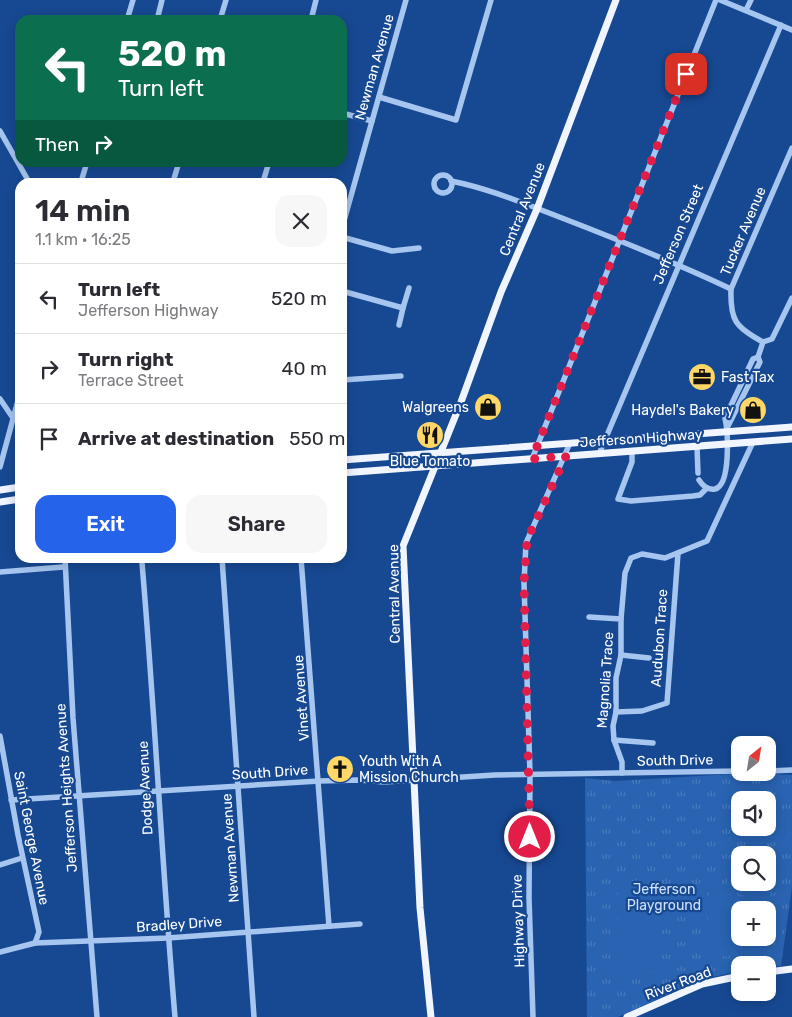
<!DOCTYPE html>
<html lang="en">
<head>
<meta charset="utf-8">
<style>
  :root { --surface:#fff; --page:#f7f7f7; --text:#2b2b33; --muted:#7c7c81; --line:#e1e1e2; --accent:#2563eb }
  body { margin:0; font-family:Rubik,sans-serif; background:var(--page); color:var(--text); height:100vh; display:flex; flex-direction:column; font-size:19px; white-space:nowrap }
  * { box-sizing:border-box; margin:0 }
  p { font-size:16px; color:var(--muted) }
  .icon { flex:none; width:28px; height:28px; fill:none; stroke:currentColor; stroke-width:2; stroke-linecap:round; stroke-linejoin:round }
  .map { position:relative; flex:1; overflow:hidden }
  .panel { position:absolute; left:15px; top:178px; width:332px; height:385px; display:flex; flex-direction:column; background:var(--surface); border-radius:15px; box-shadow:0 2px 12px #0003 }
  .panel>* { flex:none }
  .guide { position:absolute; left:15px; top:15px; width:332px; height:152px; border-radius:15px; box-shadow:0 2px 12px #0003; background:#0b6e4f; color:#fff; overflow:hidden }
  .needle { width:32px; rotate:30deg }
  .fabs { position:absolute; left:731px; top:736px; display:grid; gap:10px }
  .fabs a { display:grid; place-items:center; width:45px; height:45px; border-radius:10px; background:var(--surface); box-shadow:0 2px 12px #0003; font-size:25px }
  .pin { position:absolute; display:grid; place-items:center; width:42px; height:42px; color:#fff; margin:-21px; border-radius:10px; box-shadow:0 2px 8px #0006 }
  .me { position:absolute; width:55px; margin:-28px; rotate:0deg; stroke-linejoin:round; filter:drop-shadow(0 0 4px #0008) }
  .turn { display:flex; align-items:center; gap:18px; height:105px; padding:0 20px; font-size:22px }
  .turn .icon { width:65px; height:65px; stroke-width:2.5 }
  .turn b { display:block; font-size:35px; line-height:42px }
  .then { display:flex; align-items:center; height:48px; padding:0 20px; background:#0003; gap:10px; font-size:19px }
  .round { display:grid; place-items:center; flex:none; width:52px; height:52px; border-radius:15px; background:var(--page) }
  .head { display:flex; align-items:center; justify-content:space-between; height:85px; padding:0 20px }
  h1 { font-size:30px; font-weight:600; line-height:38px }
  .action { display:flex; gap:10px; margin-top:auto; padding:10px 20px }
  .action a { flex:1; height:58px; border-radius:15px; background:var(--accent); color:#fff; font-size:20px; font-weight:600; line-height:58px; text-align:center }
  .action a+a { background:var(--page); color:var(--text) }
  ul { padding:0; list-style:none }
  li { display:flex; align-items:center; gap:15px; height:70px; padding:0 20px; border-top:1px solid var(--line) }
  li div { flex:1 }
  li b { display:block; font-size:19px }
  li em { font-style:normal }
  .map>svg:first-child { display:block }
  .park { fill:url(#park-tufts); fill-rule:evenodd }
  .pitch { fill:#2963b1 }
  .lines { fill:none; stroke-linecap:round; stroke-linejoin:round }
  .minor { stroke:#a6c6f0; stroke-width:5.5 }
  .major { stroke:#f0f5ff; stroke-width:7 }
  .route { stroke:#e11d48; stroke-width:9; stroke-dasharray:0 16.2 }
  .labels { text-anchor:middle; stroke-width:4.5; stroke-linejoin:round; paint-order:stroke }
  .street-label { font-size:14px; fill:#fff; stroke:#174993 }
  .poi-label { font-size:14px; fill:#fff; stroke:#174993; text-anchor:start }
  .park-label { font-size:14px; fill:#cde1fb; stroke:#174993 }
</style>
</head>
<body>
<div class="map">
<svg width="792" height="1017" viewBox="0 0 792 1017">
  <defs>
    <pattern id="park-tufts" width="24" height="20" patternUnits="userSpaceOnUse" patternTransform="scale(1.25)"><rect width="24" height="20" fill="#2963b1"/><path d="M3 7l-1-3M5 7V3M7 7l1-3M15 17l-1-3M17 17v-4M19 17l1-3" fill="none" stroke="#497abd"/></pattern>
  </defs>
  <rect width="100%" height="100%" fill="#174993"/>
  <path class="park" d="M749,773l43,2v112l-11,79 -13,1v-2h-28v6l-41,9 -81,37h-31l-2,-239 30,3zM740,800h28v28h-28zM740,855h28v27h-28zM740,910h28v28h-28z"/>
  <g class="pitch">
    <path d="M756,792l12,1 24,36c-10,18 -41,18 -57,6 -5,-4 -9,-10 -13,-14l18,-16v23h28v-28h-22z"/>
    <path d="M768,856l14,2 -13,41 1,6 -45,-16 3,-8 12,-15v16h28z"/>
    <path d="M618,888l39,1v82h-40z"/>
    <path d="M709,888c19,2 34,9 48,22h-17v28h28v-14l7,17 -2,16 -61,-1 -5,2z"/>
  </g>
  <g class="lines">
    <g class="minor">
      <path d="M720,0l72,30"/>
      <path d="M746,10l5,-10"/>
      <path d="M127,20l6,-20"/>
      <path d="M157,20l5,-20"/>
      <path d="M220,20l6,-20"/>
      <path d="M311,20l5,-20"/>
      <path d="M379,97l77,23 35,-120"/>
      <path d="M342,113l30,8"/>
      <path d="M0,131l29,51"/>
      <circle cx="443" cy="184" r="9"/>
      <path d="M451,181c40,8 74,23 111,37 57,22 114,45 169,71"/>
      <path d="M81,182l6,-20"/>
      <path d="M173,182l6,-20"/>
      <path d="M263,182l6,-20"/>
      <path d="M342,228l64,-228"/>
      <path d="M342,237l50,14 27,-3"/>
      <path d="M342,291l61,17 6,-20"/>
      <path d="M399,325l4,-17"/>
      <path d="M763,342c-28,-15 -33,-22 -32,-53l61,-141"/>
      <path d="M758,357l5,-15 9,-3 20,-41"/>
      <path d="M342,380l59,-4"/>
      <path d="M0,399l13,19"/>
      <path d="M697,447l1,26"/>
      <path d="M632,451v11l-14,37 13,2 62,-5 7,-1 7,-7"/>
      <path d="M599,454l182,-429"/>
      <path d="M532,459l184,-459"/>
      <path d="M0,467l20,-74"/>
      <path d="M699,480c4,6 8,10 16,9 16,-4 13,-57 10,-71l28,-59 5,-2 2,5 -33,66"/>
      <path d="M65,558l8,160 24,299"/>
      <path d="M144,558l-2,5c13,151 20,303 33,454"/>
      <path d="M222,558l32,459"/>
      <path d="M301,558l28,368"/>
      <path d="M222,559l27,-1"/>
      <path d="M0,572l63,-5"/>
      <path d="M589,617l32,2v36l-5,23v34l-3,14 1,14 8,22v11"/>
      <path d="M621,619l4,-46 6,-15 11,-4 23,4 42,-17 46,-99"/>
      <path d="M621,655l28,3"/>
      <path d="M616,712l26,-1 25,-8 11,-150"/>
      <path d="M0,736l18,99 21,97 -4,11"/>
      <path d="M614,740l39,3"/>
      <path d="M768,771l24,-1"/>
      <path d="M11,800l308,-19 40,-1 25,2 111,-7 245,-4"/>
      <path d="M0,865l22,-7"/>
      <path d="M0,952l35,-9 133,-5 192,-14"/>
      <path d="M533,1017l-4,-119 1,-124 -6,-191 2,-40 44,-100"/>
    </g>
    <g class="major">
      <path d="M342,460l450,-33"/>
      <path d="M342,473l450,-34"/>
      <path d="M0,490l20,-3"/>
      <path d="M0,502l20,-3"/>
      <path d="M768,972l24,-3"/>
      <path d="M431,1017l-11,-109 -17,-362 58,-144 40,-110 36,-83 79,-209"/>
      <path d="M627,1017l75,-33 38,-8"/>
    </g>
  </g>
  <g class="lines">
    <path class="route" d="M530,837l-6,-254 3,-43 39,-84 -34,3 154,-385"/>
  </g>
  <defs>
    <g id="office-disc" transform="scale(1.4375)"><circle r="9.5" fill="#ffd766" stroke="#174993"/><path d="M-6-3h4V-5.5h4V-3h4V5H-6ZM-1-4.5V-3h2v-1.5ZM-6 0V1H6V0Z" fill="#111"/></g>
    <g id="shop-disc" transform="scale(1.4375)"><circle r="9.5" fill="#ffd766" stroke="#174993"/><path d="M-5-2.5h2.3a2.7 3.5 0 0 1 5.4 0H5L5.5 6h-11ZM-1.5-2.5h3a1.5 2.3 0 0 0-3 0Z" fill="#111"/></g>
    <g id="restaurant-disc" transform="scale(1.4375)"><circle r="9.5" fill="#ffd766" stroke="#174993"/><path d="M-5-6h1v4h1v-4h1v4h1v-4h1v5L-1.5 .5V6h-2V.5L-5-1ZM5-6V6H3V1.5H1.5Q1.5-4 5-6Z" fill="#111"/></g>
    <g id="church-disc" transform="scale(1.4375)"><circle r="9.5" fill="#ffd766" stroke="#174993"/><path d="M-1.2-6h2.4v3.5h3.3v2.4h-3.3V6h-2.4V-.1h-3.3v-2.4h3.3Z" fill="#111"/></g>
  </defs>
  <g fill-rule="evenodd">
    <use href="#office-disc" x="702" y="377"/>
    <use href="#shop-disc" x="488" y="407"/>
    <use href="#shop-disc" x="753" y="410"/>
    <use href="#restaurant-disc" x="430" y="435"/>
    <use href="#church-disc" x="340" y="769"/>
  </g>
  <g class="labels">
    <g class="street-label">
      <text transform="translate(374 67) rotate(-74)" y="5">Newman Avenue</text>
      <text transform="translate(522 209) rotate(-68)" y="5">Central Avenue</text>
      <text transform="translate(743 231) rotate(-67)" y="5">Tucker Avenue</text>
      <text transform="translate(678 234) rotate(-67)" y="5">Jefferson Street</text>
      <text transform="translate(641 438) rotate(-4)" y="5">Jefferson Highway</text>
      <text transform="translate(394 594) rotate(-91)" y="5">Central Avenue</text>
      <text transform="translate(659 638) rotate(-86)" y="5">Audubon Trace</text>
      <text transform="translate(605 680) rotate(-86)" y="5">Magnolia Trace</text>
      <text transform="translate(301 698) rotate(-94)" y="5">Vinet Avenue</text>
      <text transform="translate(675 760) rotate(-1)" y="5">South Drive</text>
      <text transform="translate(270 772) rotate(-4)" y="5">South Drive</text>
      <text transform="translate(66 788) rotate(-94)" y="5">Jefferson Heights Avenue</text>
      <text transform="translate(145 788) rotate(-93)" y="5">Dodge Avenue</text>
      <text transform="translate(32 838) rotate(79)" y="5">Saint George Avenue</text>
      <text transform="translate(230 848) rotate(-94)" y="5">Newman Avenue</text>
      <text transform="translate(518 921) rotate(-92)" y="5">Highway Drive</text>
      <text transform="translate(179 924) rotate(-4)" y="5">Bradley Drive</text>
      <text transform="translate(678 983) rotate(-21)" y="5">River Road</text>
    </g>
    <g class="poi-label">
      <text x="721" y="382">Fast Tax</text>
      <text x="469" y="412" text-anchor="end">Walgreens</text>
      <text x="734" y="415" text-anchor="end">Haydel's Bakery</text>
      <text x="430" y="466" text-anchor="middle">Blue Tomato</text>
      <text x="359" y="766">Youth With A<tspan x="359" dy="16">Mission Church</tspan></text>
    </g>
    <g class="park-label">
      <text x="664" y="894">Jefferson<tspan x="664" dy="16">Playground</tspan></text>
    </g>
  </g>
</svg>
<div class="fabs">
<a><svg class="needle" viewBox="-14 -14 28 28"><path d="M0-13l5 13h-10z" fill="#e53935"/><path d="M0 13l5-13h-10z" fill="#7c7c81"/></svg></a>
<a><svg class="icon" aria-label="sound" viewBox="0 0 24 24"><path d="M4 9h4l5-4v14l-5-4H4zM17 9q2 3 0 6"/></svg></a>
<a><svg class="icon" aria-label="search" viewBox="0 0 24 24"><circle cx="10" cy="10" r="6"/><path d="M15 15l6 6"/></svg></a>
<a>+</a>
<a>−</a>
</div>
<div class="pin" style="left:686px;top:74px;background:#d93025"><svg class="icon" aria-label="arrive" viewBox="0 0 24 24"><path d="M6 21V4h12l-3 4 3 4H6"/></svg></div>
<svg class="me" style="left:530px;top:837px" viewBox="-20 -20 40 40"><circle r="17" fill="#e11d48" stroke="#fff" stroke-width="3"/><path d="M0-11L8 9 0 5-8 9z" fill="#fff"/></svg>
<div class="guide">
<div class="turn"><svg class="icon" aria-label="left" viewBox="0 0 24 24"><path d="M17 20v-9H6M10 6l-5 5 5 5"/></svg><div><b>520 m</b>Turn left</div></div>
<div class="then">Then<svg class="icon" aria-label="right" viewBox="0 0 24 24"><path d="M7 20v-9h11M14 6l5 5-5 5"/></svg></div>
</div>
<section class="panel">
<div class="head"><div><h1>14 min</h1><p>1.1 km · 16:25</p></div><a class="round"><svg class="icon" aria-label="close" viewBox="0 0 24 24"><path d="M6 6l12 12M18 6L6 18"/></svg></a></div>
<ul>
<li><svg class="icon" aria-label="left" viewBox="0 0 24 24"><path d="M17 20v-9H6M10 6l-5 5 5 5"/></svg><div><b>Turn left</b><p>Jefferson Highway</p></div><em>520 m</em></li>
<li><svg class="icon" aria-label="right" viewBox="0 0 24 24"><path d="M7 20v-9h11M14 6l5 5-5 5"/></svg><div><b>Turn right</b><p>Terrace Street</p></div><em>40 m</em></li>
<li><svg class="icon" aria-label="arrive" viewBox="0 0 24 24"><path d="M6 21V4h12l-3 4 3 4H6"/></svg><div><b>Arrive at destination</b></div><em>550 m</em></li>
</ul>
<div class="action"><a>Exit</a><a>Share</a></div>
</section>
</div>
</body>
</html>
